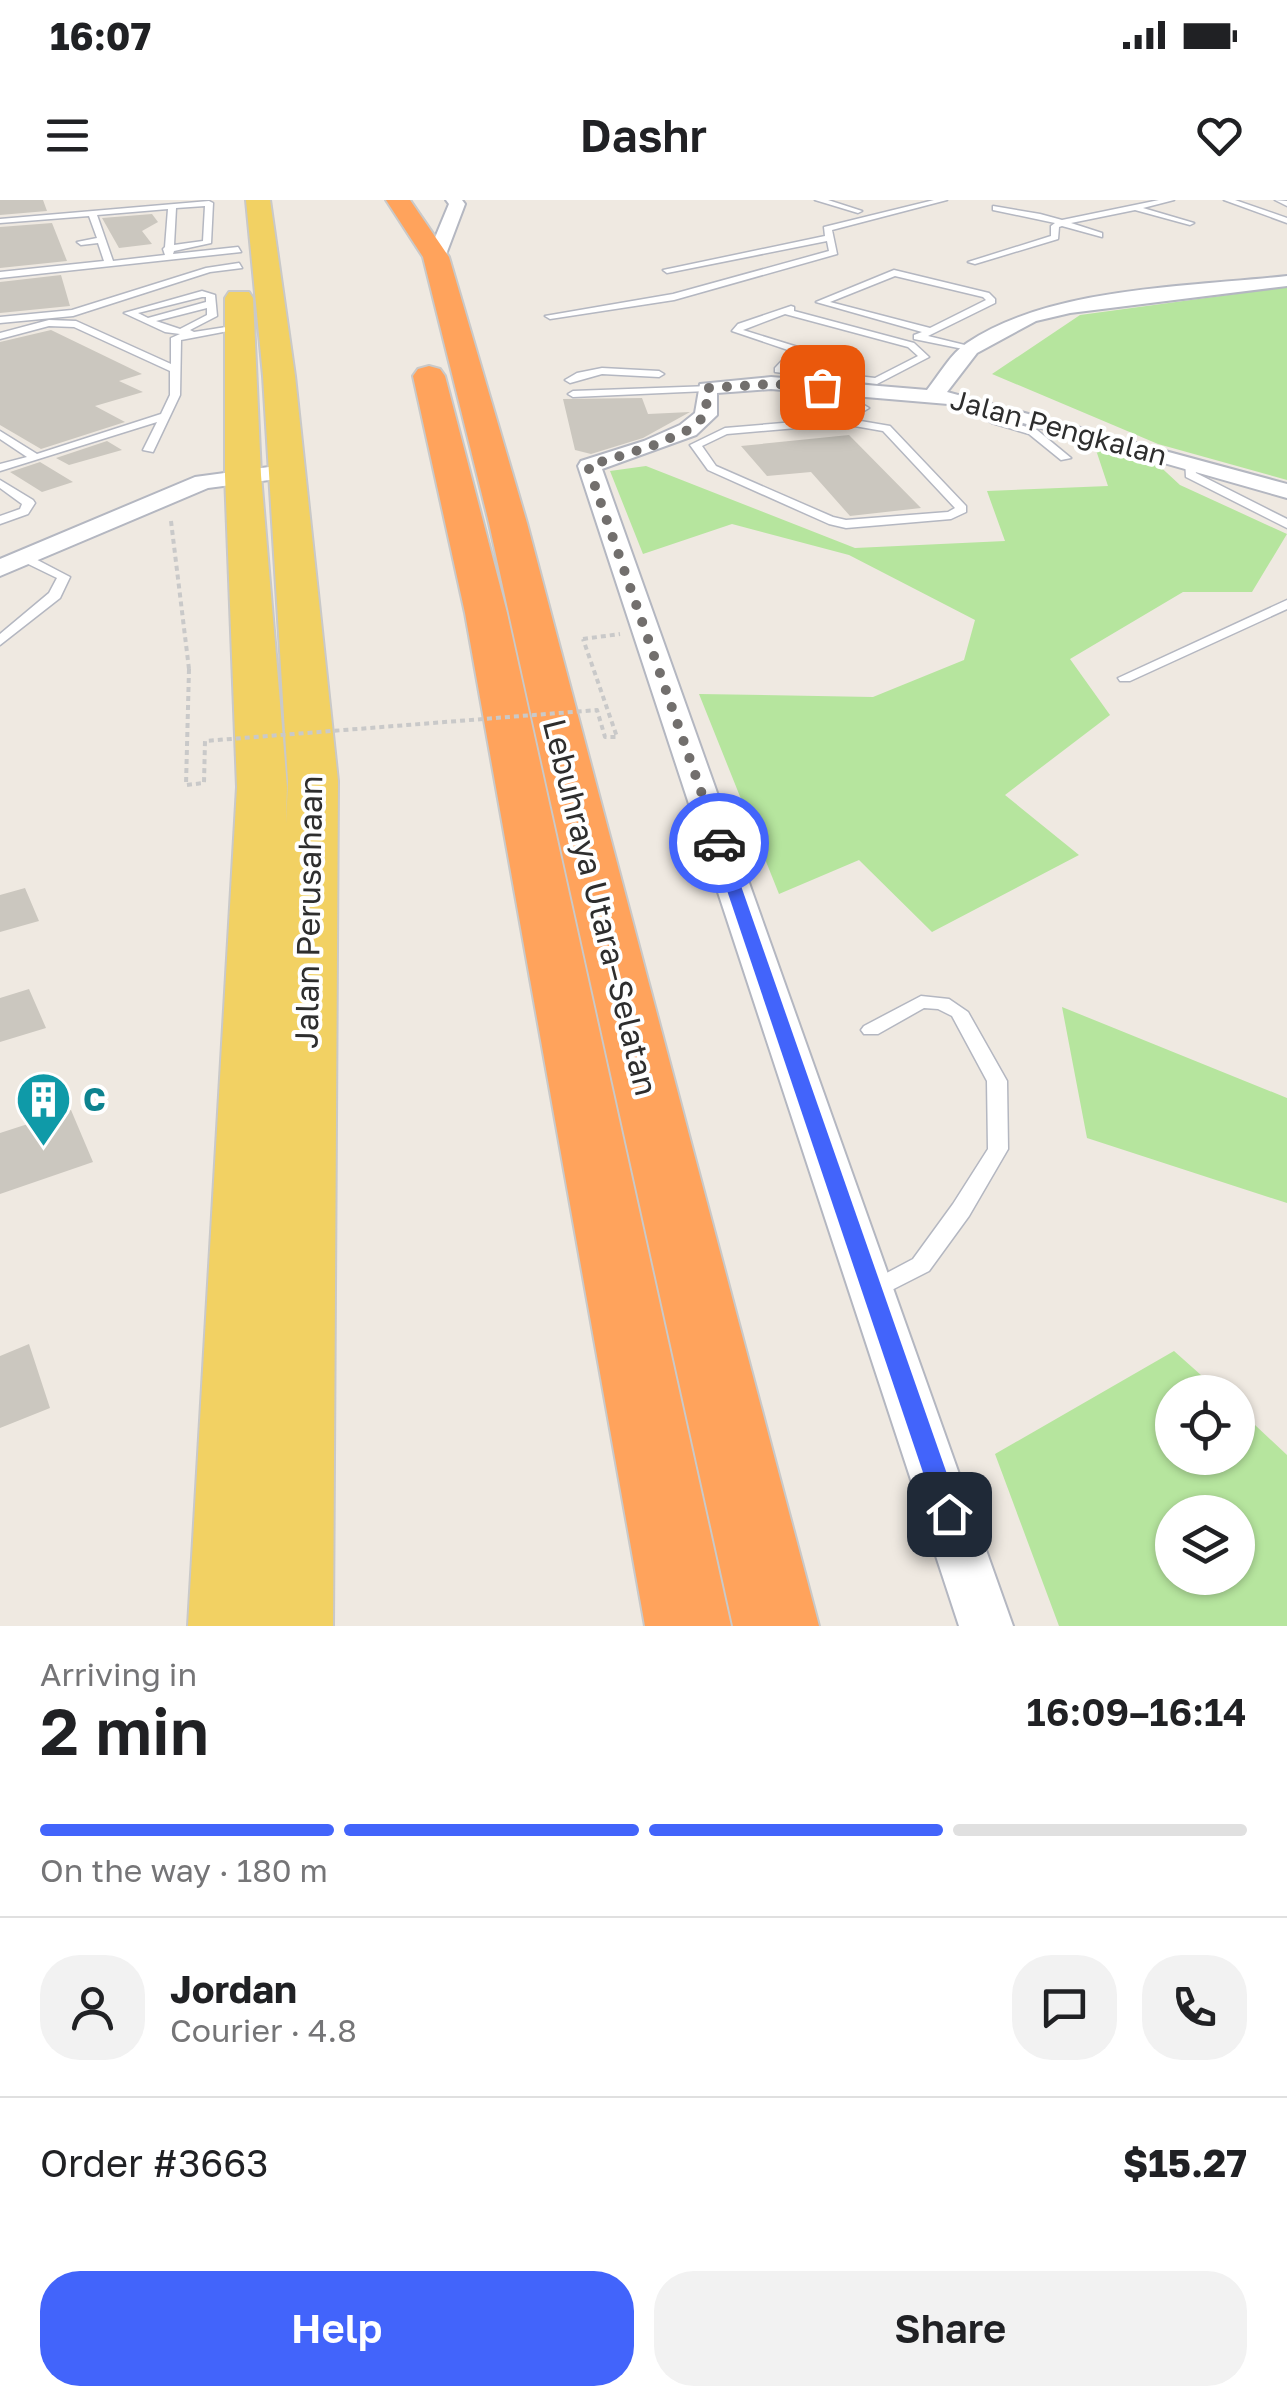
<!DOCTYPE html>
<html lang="en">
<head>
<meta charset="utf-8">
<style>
	:root { --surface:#fff; --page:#f2f2f2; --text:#202124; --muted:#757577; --line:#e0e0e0; --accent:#4264fb }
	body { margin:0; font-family:"Golos Text",sans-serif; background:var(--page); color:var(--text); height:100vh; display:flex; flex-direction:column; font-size:38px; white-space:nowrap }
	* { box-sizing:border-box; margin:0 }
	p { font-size:32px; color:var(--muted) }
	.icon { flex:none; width:55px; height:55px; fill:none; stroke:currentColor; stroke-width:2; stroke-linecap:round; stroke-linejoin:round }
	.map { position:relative; height:1426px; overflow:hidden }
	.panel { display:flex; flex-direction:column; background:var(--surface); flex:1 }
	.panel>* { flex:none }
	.buttons { position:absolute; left:1155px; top:1175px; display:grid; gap:20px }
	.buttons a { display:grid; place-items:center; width:100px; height:100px; border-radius:50%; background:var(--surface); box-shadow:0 2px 8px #0004; font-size:50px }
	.pin { position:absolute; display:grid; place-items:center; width:85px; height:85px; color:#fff; margin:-42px; border-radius:20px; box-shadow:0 5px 15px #0006 }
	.courier { position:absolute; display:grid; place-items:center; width:100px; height:100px; margin:-50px; border:8px solid #4264fb; border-radius:50%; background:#fff; color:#222; box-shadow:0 2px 12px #0007 }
	.overview em { font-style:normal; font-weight:600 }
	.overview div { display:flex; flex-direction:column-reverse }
	.overview { display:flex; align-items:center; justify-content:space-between; height:170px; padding:0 40px }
	h1 { font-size:65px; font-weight:600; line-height:75px }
	.bar { display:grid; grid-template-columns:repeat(4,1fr); gap:15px 10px; align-content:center; height:120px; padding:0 40px }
	.bar i { height:12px; border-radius:8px; background:var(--line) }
	.bar .on { background:var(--accent) }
	.bar p { grid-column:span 4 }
	.line { display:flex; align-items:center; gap:25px; padding:0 40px; border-top:2px solid var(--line) }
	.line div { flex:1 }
	.round { display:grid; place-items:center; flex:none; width:105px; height:105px; border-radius:40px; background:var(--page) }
	.action { display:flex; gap:20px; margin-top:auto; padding:20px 40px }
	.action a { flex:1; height:115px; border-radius:40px; background:var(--accent); color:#fff; font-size:40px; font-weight:600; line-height:115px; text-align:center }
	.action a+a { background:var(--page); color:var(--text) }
	.status { display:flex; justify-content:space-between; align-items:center; height:70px; padding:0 50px; background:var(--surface); direction:ltr }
	.status svg { height:28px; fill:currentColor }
	header { display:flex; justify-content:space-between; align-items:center; height:130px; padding:0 40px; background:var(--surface); font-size:45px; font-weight:600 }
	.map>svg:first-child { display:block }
</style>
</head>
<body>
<div class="status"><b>16:07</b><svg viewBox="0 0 49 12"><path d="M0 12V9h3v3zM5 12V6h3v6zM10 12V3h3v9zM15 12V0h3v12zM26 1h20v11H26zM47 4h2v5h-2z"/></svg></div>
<header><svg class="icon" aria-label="menu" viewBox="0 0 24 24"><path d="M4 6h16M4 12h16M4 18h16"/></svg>Dashr<svg class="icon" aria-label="heart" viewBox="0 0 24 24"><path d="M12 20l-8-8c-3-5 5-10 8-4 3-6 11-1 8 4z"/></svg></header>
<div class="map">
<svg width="1287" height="1426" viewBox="0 0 1287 1426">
	<rect width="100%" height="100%" fill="#efe9e1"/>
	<!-- green -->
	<path fill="#b6e59e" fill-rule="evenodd" d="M1287 87V280L1158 244 992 174 1080 115Z
		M1095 247 1153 260 1180 285 1287 334 1252 392H1183L1070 459 1110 515 1005 595 1079 655 932 732 859 660 779 694 699 494 873 497 964 460 975 420 849 355 732 324 643 354 610 271 646 266 855 348 1005 341 987 291 1108 286Z
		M1062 807 1287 898V1003L1087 938Z
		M1174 1151 1220 1192H1172V1258H1238V1209L1287 1255V1426H1059L995 1254ZM1172 1312H1238V1378H1172Z"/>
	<!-- building -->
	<path fill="#cbc7bf" d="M0 0H43L47 11 0 15Z
		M152 14 158 22 142 31 152 44 119 48 102 18Z
		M52 23 67 61 0 68V27Z
		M61 75 70 106 0 113V82Z
		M51 130 142 174 119 181 143 192 95 206 125 222 41 249 0 225V142Z
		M642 198 648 214 690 212 643 238 591 254 575 250 563 199Z
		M849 235 921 308 850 316 811 272 767 276 741 246Z
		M107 241 122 250 69 265 56 258Z
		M40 262 73 282 42 292 10 272Z
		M25 688 39 721 0 732V695Z
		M29 789 46 828 0 842V798Z
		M71 910 93 962 0 994V933Z
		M29 1144 50 1208 0 1228V1156Z"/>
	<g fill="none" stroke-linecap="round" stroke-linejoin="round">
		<defs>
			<path id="lane" d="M815 0H828L862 11 858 13Z
				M934 0H947L832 30 837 54 674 100 550 119 545 116 673 94 829 51 827 41 667 73 663 70 825 36 824 27Z
				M1159 0H1174L1143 8 1194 23 1190 25 1135 10 1071 23 1102 33V37L1062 26 1059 27 1058 39 975 64 968 62 1051 36V26L1055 23 993 10V6L1040 14 1062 20Z
				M1224 0H1235L1287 18V23Z
				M1275 0 1287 1V6Z
				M209 1 213 3 211 43 174 51 173 54 238 47 241 52 0 78V72L104 61 98 43 81 45 77 42 97 38 89 16 0 23V19ZM205 6 203 41 174 45 176 8ZM168 9 165 47 163 49 165 55 113 61 97 15Z
				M239 63 242 68 210 72 73 116 0 123V117L72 110 206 68Z
				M894 70 989 93 995 99V103L928 136 973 147V151L914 139V135L922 132 816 102ZM895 76 983 97 986 100 930 128 830 102Z
				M202 91 215 95 217 116 190 130 194 132 239 125 244 128 181 140 180 195 153 252 143 250 157 222 0 271V264L27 257 0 239V231L37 254 161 214 170 195V171L74 127 49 126 0 139V133L49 120 76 121 171 164V138L180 134 165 132 124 113ZM202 97H206V102L148 118 138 113ZM207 108V115L180 129 156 121Z
				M791 106 794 107V111L914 143 929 157 877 184 775 172V168L791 151 732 131 738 124ZM785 114 908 147 918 156 875 178 787 168 801 152V148L743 130Z
				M602 168 659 171 664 174 659 177 602 174 570 183 565 180 577 173Z
				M711 186 712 188 707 191 573 197 568 194 573 191Z
				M962 196 1000 219 1037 230 1071 258 1061 260 1029 234 992 223 958 201 957 199Z
				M787 199 864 205 869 208 864 211 783 204 782 202Z
				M843 218 890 226 966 306V312L951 319 846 328 829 324 708 270 690 245 725 228ZM843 224 883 231 955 308 948 312 846 320 833 317 716 266 702 246 727 234Z
				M1185 259H1193L1196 273 1287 319V328L1186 277Z
				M0 280 33 300 35 303 28 314 0 324V316L20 309 22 304 0 288Z
				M24 353 70 377 60 398 0 445V434L49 393 57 378 20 360V354Z
				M1287 400V409L1130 481H1120L1118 478Z
				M921 796 949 799 968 812 1007 881 1008 949 969 1016 929 1071 874 1099 866 1096 863 1090 866 1084 913 1059 953 1004 988 949 987 881 952 816 938 809 924 808 878 834H864L861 830 864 826Z"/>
			<path id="street" d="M446 0H462L465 4 445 57 436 62 427 57 449 4Z
				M1287 76V86L1070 113 1036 121 977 153 947 192 1287 284V298L960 205 771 189 717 193V215L696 235 602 269 1013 1426H959L578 266 581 261 644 241 680 225 695 213 700 184 771 177 927 190C939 175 951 153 967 143 1050 87 1188 87 1287 76Z
				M284 265 292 267 295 272 292 277 208 288 0 376V359L195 277Z"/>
			<path id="primary" d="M246 0H270L295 176 338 581 333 1426H188L237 587 225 275V98L229 92H249L253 98 261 275 287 587 286 624 288 581 263 176Z"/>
			<path id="highway" d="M386 0H410L449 57 527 323 819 1426H733L489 323 423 57Z
				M429 166 440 169 445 176 507 413 731 1426H645L465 413 413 176 418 169Z"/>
		</defs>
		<!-- lane casing -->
		<use href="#lane" stroke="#b4b7c1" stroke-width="3"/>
		<!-- street casing -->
		<use href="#street" stroke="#b4b7c1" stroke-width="4"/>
		<!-- primary casing -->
		<use href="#primary" stroke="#c9c9c9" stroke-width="4"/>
		<!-- highway casing -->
		<use href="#highway" stroke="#c9c9c9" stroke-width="4"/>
		<!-- path -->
		<path stroke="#c9c9c9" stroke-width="4" stroke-dasharray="5 4" stroke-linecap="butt" d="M171 321 189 469
			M583 439 620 434"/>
		<!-- lane -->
		<use href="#lane" fill="#fff" fill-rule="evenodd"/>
		<!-- street -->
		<use href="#street" fill="#fff" fill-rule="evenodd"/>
		<!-- primary -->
		<use href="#primary" fill="#f2d163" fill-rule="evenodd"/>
		<!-- highway -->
		<use href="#highway" fill="#ffa35c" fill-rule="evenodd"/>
		<!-- path-bridge -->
		<path stroke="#c9c9c9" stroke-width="4" stroke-dasharray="5 4" stroke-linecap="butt" d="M189 469 186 585 204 583 205 541 597 510 605 537H617L583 439"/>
	</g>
	<!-- route -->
	<path fill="#4264fb" d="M719 639 726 643 961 1314 957 1321 949 1325 940 1321 937 1314 711 643Z"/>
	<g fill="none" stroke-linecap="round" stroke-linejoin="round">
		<!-- done -->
		<path stroke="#726f6d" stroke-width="10" stroke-dasharray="0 18" d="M719 643 588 266 652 246 688 230 706 215 707 188 772 184 822 187"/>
	</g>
	<!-- icons -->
	<defs>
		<symbol id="building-pin" viewBox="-11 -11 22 30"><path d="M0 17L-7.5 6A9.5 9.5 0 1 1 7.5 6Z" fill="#0f9aa8" stroke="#fff"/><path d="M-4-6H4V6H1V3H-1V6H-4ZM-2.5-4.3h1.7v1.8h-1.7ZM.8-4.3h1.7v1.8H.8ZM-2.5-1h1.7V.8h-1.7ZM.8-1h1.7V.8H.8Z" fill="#fff"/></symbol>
	</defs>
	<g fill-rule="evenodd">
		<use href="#building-pin" x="12" y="868" width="63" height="86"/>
	</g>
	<g text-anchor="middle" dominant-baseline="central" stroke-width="8" stroke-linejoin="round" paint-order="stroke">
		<!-- far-street labels -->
		<g font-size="28" fill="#2e2e2e" stroke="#fff">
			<text transform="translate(1059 227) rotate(15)">Jalan Pengkalan</text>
		</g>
		<!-- street labels -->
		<g font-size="32" fill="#2e2e2e" stroke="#fff">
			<text transform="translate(601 707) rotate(76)">Lebuhraya Utara–Selatan</text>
			<text transform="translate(308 712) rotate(-89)">Jalan Perusahaan</text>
		</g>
		<!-- culture labels -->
		<g font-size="32" font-weight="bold" fill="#0d838f" stroke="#fff" text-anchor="start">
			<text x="83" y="899">C</text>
		</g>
	</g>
</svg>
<div class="buttons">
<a><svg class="icon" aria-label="locate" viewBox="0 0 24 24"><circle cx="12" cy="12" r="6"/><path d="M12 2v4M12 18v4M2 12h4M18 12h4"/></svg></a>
<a><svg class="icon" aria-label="layers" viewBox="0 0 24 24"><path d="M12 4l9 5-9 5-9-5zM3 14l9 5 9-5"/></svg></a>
</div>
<div class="pin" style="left:822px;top:187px;background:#ea580c"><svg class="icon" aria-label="bag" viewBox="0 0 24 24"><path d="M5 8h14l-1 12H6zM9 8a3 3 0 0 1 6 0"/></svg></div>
<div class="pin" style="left:949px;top:1314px;background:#1f2937"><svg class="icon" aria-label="home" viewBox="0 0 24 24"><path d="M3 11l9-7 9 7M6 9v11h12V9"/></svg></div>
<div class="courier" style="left:719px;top:643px"><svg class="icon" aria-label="car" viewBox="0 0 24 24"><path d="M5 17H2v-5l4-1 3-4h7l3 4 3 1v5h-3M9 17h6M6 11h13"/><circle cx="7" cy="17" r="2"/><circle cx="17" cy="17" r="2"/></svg></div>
</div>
<section class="panel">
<div class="overview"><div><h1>2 min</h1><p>Arriving in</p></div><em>16:09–16:14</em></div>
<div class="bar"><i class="on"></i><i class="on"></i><i class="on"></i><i></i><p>On the way · 180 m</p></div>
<div class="line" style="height:180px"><a class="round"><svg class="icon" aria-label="person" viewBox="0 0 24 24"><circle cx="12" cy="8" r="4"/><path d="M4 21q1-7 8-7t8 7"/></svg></a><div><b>Jordan</b><p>Courier · 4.8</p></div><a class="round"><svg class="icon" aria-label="chat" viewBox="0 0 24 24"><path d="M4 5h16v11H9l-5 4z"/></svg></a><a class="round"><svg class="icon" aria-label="phone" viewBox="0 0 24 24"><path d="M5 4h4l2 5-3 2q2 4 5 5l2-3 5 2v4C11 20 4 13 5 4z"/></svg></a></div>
<div class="line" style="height:130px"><div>Order #3663</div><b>$15.27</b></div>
<div class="action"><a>Help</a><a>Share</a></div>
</section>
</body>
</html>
